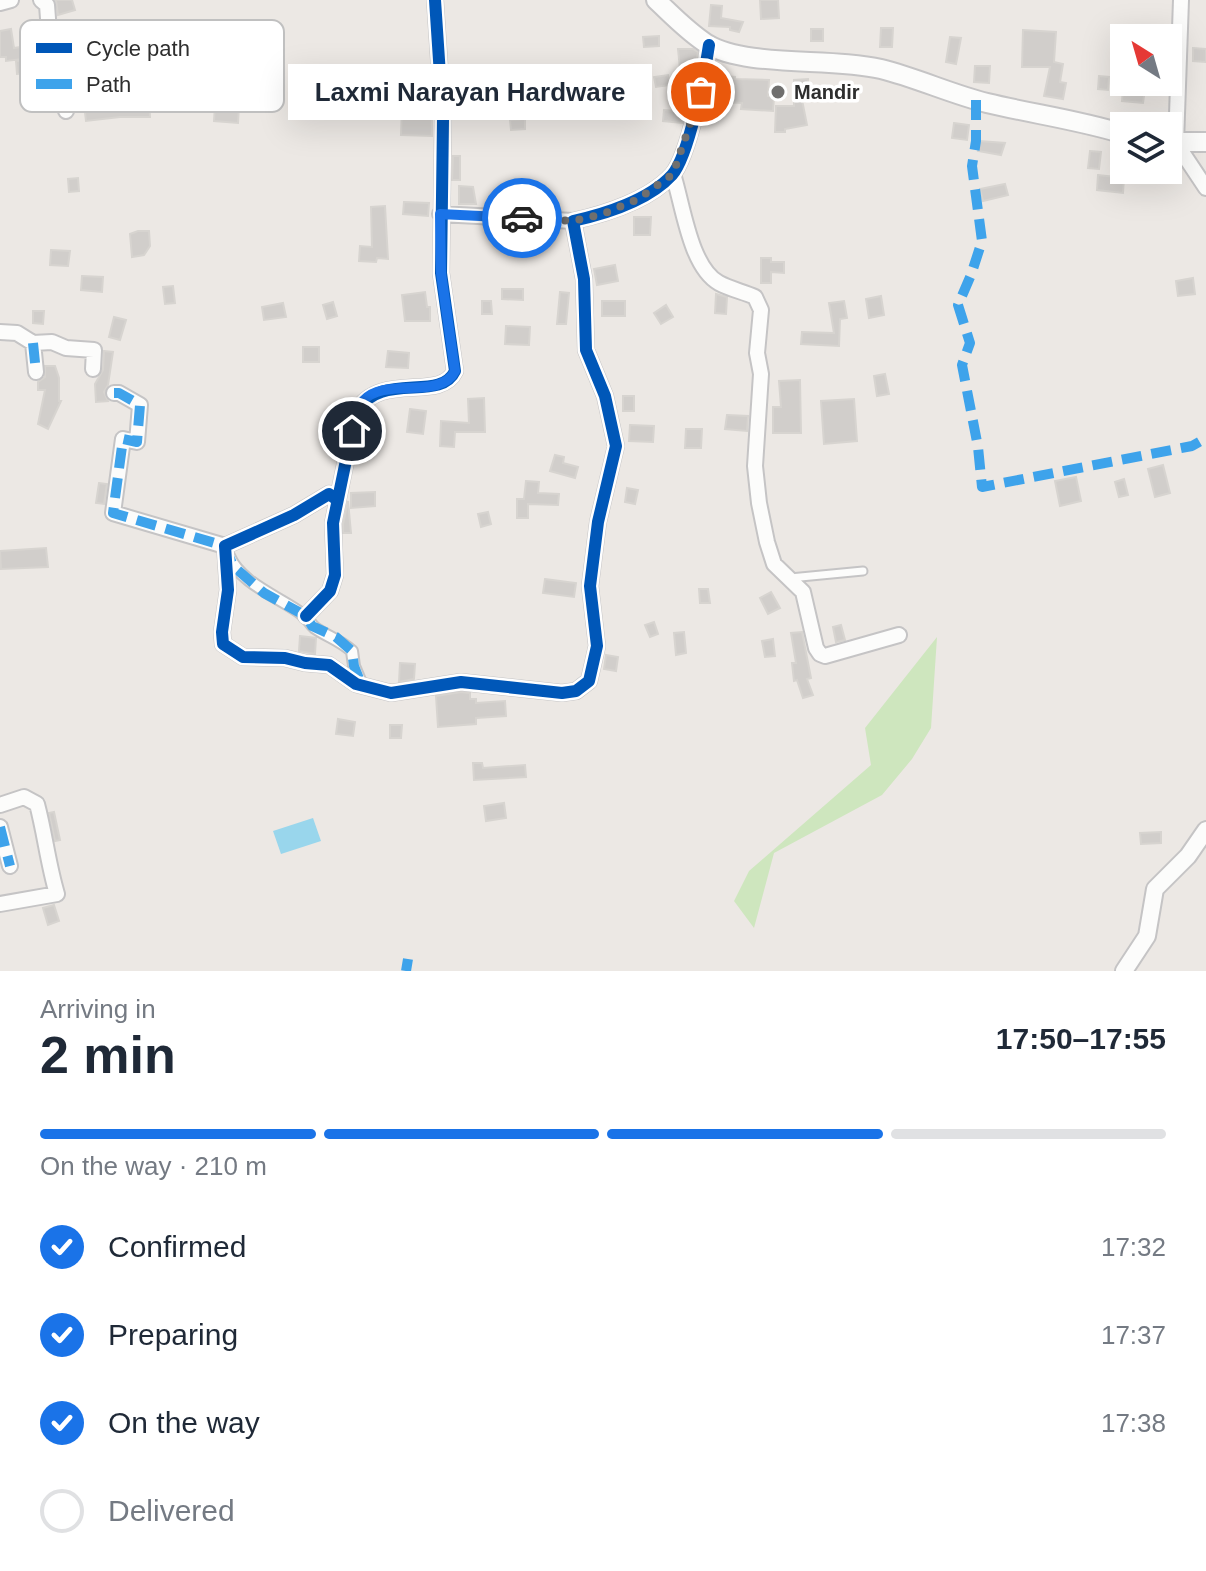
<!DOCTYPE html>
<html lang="en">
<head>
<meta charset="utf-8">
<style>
	:root { --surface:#fff; --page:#f6f6f7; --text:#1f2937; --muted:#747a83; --line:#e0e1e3; --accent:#1a73e8 }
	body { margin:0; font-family:Arial,sans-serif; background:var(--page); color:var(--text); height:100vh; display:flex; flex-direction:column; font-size:30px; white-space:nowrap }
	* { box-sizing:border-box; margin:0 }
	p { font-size:26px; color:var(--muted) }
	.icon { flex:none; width:44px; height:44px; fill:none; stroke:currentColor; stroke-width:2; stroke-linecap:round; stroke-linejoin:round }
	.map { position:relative; height:971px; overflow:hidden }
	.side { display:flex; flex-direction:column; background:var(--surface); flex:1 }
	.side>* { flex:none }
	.needle { width:52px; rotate:323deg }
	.tools { position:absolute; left:1110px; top:24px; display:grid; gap:16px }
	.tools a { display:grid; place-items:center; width:72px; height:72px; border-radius:0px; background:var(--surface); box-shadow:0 8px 32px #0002; font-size:40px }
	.pin { position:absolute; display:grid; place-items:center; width:68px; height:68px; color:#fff; margin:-34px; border:4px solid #fff; border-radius:50%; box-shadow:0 2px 8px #0007 }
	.courier { position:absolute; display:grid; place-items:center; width:80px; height:80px; margin:-40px; border:6px solid #1a73e8; border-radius:50%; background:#fff; color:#222; box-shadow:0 2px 10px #0007 }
	.bubble { position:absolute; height:56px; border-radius:0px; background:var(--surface); box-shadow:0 8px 32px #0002; font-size:26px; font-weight:700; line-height:56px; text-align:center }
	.head em { font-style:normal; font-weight:700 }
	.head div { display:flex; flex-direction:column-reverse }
	.head { display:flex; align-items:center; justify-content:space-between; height:136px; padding:0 40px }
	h1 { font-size:52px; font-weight:700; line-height:60px }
	.bar { display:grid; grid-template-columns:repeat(4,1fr); gap:12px 8px; align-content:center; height:96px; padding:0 40px }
	.bar i { height:10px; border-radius:6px; background:var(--line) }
	.bar .current { background:var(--accent) }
	.bar p { grid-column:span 4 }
	ol { padding:0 40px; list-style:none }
	li { display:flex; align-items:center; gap:24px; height:88px }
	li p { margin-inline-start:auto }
	li .icon { padding:8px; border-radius:50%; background:var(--accent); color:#fff; stroke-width:4 }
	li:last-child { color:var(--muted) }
	li i { width:44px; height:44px; border:4px solid var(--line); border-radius:50% }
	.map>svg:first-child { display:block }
</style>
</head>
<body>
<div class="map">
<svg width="1206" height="971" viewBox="0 0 1206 971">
	<rect width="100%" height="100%" fill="#ece8e4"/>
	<!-- green -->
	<path fill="#cee6be" d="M937 637 931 728 912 759 882 795 774 853 754 928 734 901 749 871 871 765 865 728Z"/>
	<!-- water -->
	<path fill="#99d6ec" d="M313 818 321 841 281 854 273 831Z"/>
	<!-- building -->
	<path fill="#d1cecb" stroke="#d7d4d0" stroke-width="2" d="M56 0H72L75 10 58 15Z
		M760 0H778L779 18 761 19Z
		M711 5 722 6 721 18 743 22 739 32 730 30V27L709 26Z
		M881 28H893L892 47H880Z
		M11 29 14 48 21 47 23 59 6 61V57H0V31Z
		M811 29H823V41H811Z
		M1023 30 1056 32 1054 62 1063 64 1060 82 1066 83 1063 99 1044 96 1050 67H1022Z
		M659 36V46L644 47 643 37Z
		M950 37 961 38 956 64 946 62Z
		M1193 48 1206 49V62L1193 61Z
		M678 49H693L698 52 695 70 680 69Z
		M25 60 27 73 17 74 16 61Z
		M975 66H990L989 83 974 82Z
		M528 73 529 82 513 84 512 75Z
		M668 75 670 85 656 87 654 77Z
		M726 76 735 77V79L769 80 768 96 774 97 773 111 741 109 742 103 725 102Z
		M1099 76 1109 77 1108 90 1098 89Z
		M808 79 809 100H802L807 125 785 129V132H775L776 106H794V80Z
		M1123 87 1145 89 1143 103 1122 101Z
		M149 96 150 117H120L86 121 84 104Z
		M215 105 239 106 238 123 214 121Z
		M402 106H432V136L401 135Z
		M664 110 685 112 682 123 663 121Z
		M525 119V129L511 130 510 120Z
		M954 123 969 125 967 140 952 138Z
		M979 141 1005 143 1001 155 978 151Z
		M1090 151 1101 152 1099 169 1088 168Z
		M453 156H460V180H452Z
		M1098 175 1124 178 1123 193 1097 190Z
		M78 178 79 191 69 192 68 179Z
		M1005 184 1008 195 983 201 980 189Z
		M459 186 473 187 476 204H459Z
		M404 202 429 203 428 216 403 214Z
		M385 206 388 259 377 258 376 262 359 261 360 246 372 247 371 207Z
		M634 217H651L650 235H634Z
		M138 231H149L150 246 144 255 132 257 130 234Z
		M51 250 70 251 68 266 50 265Z
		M761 258H771V262H784V273L771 272V283H761Z
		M615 265 618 281 597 285 594 269Z
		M82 276 103 277 102 292 81 290Z
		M1193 278 1195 294 1178 296 1176 281Z
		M173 286 175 303 165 304 163 287Z
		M502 289H523V300L502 299Z
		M425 292 427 307H430V321H405L402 295Z
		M560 292 569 293 566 324H557Z
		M716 294 727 297 726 314 715 313Z
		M881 296 884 315 869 318 866 299Z
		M482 301H491L492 314H482Z
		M602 301H625V316H602Z
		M844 301 847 318 840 319 839 346 801 344 802 332 834 333 829 303Z
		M333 302 337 316 327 319 323 305Z
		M283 303 286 317 264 320 262 307Z
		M666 305 673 317 661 324 654 313Z
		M33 311H44L43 324 33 323Z
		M114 317 126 320 120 340 109 337Z
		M506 326 530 327 529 345 505 344Z
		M303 347H319V362H303Z
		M104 351 113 352 108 385 104 392 108 401 96 402 95 384 103 370Z
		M388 351 409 353 408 368 386 367Z
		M45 366H55L59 378V401H61L48 429 38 424 45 390H38V382L45 377Z
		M885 374 889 394 877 396 874 376Z
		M800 380 801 433H773V407H781L779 381Z
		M623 396H634V411H623Z
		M484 398 485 432H455L454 447 440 446 441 421 469 423 468 399Z
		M854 399 857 441 824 444 821 401Z
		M410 409 426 411 423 434 407 432Z
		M727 415 748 416 747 431 725 429Z
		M630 425 654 426 653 442 629 441Z
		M686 429H702L701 448H685Z
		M555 455 564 457 563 463 578 467 575 478 550 471Z
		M1163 465 1170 493 1155 497 1148 469Z
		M1076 477 1081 501 1060 506 1055 481Z
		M1124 479 1128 495 1119 497 1115 482Z
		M526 481 539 482 538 493 559 494 558 505 528 504V518H517V499H524Z
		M99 483 107 484 104 504 96 503Z
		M627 488 638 490 635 504 625 502Z
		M375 492V506L351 508V493Z
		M348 501 351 533H343V524Z
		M488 512 491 524 481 527 478 514Z
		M46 548 48 567 1 569 0 551Z
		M545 579 576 583 574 597 543 593Z
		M699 589H708L710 603H700Z
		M771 592 780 608 768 614 760 598Z
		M654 622 658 634 650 637 645 625Z
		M841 625 845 640 836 642 833 627Z
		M684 632 686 653 676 655 674 633Z
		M802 632 811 678 807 679 813 695 803 698 797 680 794 681 792 663H796L791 633Z
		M300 636 316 638 315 654 299 651Z
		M773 639 775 656 765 657 762 641Z
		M606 655 618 657 616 671 604 669Z
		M400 663 415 664 414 679 399 682Z
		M461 692 470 693V699H476V703L505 701 506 716 476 718V724L438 727 436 696Z
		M338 719 355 722 353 736 336 734Z
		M390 725H402L401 738H390Z
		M473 763H482L483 768 525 765 526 777 474 780Z
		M504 803 506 818 486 821 484 806Z
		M54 812 60 840 55 841 49 813Z
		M1161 832V843L1141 844 1140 833Z
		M54 905 59 921 48 925 43 908Z"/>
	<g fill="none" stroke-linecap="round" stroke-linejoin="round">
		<defs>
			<path id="service" d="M790 578 863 571"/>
			<path id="pedestrian" d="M229 556C240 583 279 597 302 614 308 618 310 624 315 628 328 637 338 639 352 651L354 666 362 685"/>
			<path id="minor" d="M41 0 47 5 52 72 66 111
				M1181 0 1176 143 1206 188
				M0 3 11 0
				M673 174C683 205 690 267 719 283 730 289 744 292 755 297L761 310 757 353 761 374 755 466 759 503 767 542 774 564 803 592 816 648 820 654 825 656 899 635
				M440 214 573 221
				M0 332 17 333 33 343 52 342 66 348 94 350 93 369
				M33 343 36 372
				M114 393H119L140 405 137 442 123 439 113 513 225 546
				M337 500 329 494 294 515 225 546 228 590 222 632 223 644 243 657 285 658 305 663 329 665 356 684 391 693 461 682 562 693 576 691 589 681 597 646 590 586 598 522 616 446 605 396 586 350 584 279 573 221C605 214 649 200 672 175 689 156 705 72 709 45
				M306 616 330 591 335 575 333 523 356 412C381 370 440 403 455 371L441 273 443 120 435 0
				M0 805 24 797 37 804C45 834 48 864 57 894L0 904
				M0 827 10 866"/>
			<path id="tertiary" d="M1124 971 1147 936 1155 889 1188 856 1206 830"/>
			<path id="secondary" d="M656 0C672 15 688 32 707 44 747 68 831 57 881 69 917 78 951 94 987 103 1033 114 1079 120 1124 134
				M1168 142H1206"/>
		</defs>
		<!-- service casing -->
		<use href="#service" stroke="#c5c4c5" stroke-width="11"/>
		<!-- pedestrian casing -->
		<use href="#pedestrian" stroke="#c5c4c5" stroke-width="14"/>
		<!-- minor casing -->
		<use href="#minor" stroke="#c5c4c5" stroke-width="18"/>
		<!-- tertiary casing -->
		<use href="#tertiary" stroke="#c5c4c5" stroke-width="20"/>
		<!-- secondary casing -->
		<use href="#secondary" stroke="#c5c4c5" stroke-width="22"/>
		<!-- service -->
		<use href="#service" stroke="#fcfcfb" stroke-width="7"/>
		<!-- pedestrian -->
		<use href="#pedestrian" stroke="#fcfcfb" stroke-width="10"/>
		<!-- minor -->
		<use href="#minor" stroke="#fcfcfb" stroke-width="14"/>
		<!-- tertiary -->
		<use href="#tertiary" stroke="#fcfcfb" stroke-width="16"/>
		<!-- secondary -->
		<use href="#secondary" stroke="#fcfcfb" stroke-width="18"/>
		<!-- quiet -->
		<path stroke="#3ea3eb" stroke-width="10" stroke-dasharray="20 10" stroke-linecap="butt" d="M976 100V141L972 166 982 241 971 275 958 305 970 343 962 365 978 447 982 487 1192 446 1206 438
			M33 343 36 372
			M114 393H119L140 405 137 442 123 439 113 513 225 546 233 566 264 593 306 616 312 626 336 637 352 651 354 666 362 686
			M0 827 10 866
			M406 971 408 959"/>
		<defs>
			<path id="cycleway" d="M337 500 329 494 294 515 225 546 228 590 222 632 223 644 243 657 285 658 305 663 329 665 356 684 391 693 461 682 562 693 576 691 589 681 597 646 590 586 598 522 616 446 605 396 586 350 584 279 573 221C605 214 649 200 672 175 689 156 705 72 709 45
				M306 616 330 591 335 575 333 523 356 412C381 370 440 403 455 371L441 273 443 120 435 0"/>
		</defs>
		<!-- cycleway casing -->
		<use href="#cycleway" stroke="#fff" stroke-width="17"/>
		<!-- cycleway -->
		<use href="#cycleway" stroke="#0057b8" stroke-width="12"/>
	</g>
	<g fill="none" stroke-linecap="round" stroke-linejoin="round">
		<!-- done -->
		<path stroke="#706f6e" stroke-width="8" stroke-dasharray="0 14.4" d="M522 218 573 221 603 214 638 199 673 174 701 92"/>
		<!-- route -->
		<path stroke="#1a73e8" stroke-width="10" d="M352 431C355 421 356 409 363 401 385 376 440 401 455 371L441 273 440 214 522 218"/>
	</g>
	<!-- markers -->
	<circle fill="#706f6e" stroke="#fff" stroke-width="3" cx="778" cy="92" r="8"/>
	<g text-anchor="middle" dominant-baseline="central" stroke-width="7" stroke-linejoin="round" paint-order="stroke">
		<!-- poi labels -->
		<g font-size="20" font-weight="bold" fill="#2e2e2e" stroke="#fff" text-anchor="start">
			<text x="794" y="92">Mandir</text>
		</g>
	</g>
	<!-- legend -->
	<rect x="20" y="20" width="264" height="92" rx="12" fill="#fff" stroke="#c0c0c0" stroke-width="2"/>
	<rect x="36" y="43" width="36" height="10" fill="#0057b8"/>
	<rect x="36" y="79" width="36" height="10" fill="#3ea3eb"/>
	<g font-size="22" fill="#2e2e2e">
		<text x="86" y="56">Cycle path</text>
		<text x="86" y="92">Path</text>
	</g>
</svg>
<div class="tools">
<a><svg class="needle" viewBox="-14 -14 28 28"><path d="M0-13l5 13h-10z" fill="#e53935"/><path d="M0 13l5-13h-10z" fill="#747a83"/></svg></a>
<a><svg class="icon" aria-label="layers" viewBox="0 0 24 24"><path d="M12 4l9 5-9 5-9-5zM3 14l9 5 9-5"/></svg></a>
</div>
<div class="pin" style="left:701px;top:92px;background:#ea580c"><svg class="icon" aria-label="bag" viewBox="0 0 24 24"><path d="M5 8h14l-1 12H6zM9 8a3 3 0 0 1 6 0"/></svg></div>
<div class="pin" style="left:352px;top:431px;background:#1f2937"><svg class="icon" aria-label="home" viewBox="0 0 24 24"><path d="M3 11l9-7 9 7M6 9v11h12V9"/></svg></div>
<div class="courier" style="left:522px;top:218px"><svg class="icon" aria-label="car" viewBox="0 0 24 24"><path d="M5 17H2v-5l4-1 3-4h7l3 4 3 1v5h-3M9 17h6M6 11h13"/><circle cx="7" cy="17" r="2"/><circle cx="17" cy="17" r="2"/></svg></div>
<div class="bubble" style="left:288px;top:64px;width:364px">Laxmi Narayan Hardware</div>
</div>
<section class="side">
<div class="head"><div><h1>2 min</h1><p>Arriving in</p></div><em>17:50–17:55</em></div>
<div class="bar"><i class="current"></i><i class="current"></i><i class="current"></i><i></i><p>On the way · 210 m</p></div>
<ol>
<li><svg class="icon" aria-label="check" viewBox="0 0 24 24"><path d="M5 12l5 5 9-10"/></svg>Confirmed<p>17:32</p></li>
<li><svg class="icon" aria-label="check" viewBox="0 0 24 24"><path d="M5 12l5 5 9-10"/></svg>Preparing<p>17:37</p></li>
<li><svg class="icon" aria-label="check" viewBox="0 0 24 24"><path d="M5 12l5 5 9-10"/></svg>On the way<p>17:38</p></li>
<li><i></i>Delivered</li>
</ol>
</section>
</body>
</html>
